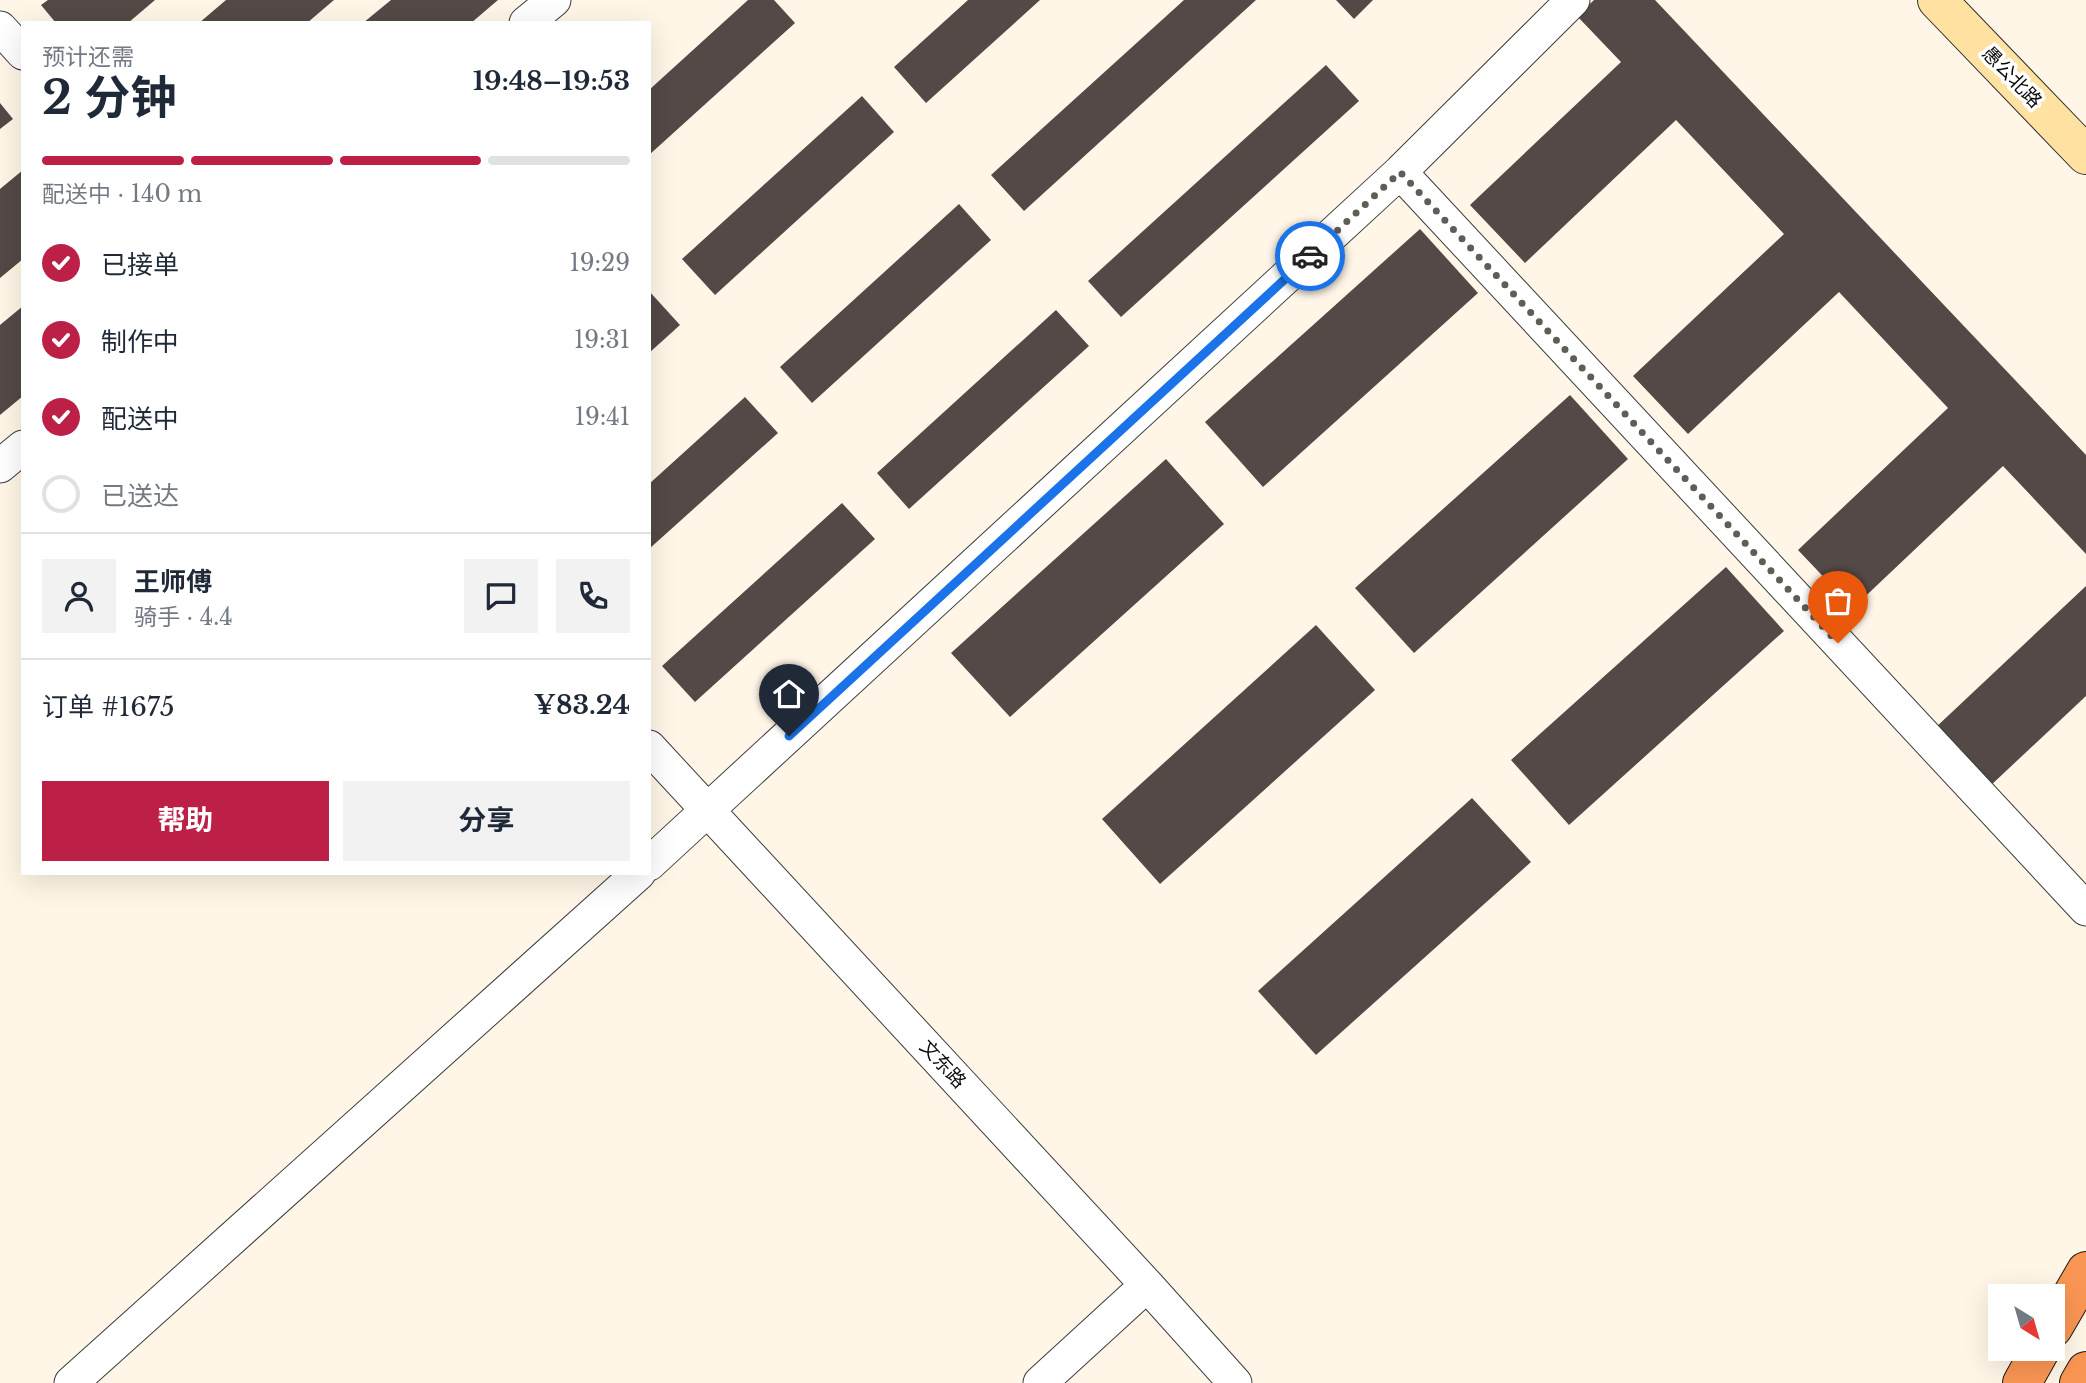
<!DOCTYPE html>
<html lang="zh">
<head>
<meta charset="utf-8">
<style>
	:root { --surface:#fff; --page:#f2f2f3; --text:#1f2937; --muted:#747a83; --line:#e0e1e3; --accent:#bc2047 }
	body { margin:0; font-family:"Libre Baskerville","Noto Sans SC",serif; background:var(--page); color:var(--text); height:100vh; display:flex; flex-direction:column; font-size:26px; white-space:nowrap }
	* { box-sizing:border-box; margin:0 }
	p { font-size:23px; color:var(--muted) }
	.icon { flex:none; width:38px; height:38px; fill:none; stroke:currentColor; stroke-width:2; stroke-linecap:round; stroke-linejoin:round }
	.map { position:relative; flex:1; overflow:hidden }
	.panel { position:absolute; left:21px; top:21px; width:630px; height:854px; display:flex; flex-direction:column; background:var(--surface); border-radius:0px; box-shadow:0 7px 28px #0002 }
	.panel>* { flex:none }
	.needle { width:46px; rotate:143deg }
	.controls { position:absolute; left:1988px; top:1284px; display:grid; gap:14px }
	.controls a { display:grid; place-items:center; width:77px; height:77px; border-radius:0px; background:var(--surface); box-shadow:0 7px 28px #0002; font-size:35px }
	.pin { position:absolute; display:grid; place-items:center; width:60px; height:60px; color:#fff; margin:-72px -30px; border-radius:50% 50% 50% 0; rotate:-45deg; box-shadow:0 0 7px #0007 }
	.pin .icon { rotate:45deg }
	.courier { position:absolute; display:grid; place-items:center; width:70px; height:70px; margin:-35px; border:5px solid #1a73e8; border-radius:50%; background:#fff; color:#222; box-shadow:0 2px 9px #0007 }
	.head em { font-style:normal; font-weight:700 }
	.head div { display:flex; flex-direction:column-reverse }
	.head { display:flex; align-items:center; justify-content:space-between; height:119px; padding:0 21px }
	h1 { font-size:46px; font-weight:700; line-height:52px }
	.bar { display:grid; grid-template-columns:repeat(4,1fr); gap:10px 7px; align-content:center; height:84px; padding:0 21px }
	.bar i { height:9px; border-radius:5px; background:var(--line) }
	.bar .selected { background:var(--accent) }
	.bar p { grid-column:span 4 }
	.line { display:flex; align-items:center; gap:18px; padding:0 21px; border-top:2px solid var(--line) }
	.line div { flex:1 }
	.round { display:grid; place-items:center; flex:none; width:74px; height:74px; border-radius:0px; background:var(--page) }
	ol { padding:0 21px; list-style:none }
	li { display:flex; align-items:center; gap:21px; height:77px }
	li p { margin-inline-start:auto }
	li .icon { padding:7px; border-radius:50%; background:var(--accent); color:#fff; stroke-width:4 }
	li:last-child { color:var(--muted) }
	li i { width:38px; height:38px; border:4px solid var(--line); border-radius:50% }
	.action { display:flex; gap:14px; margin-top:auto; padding:14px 21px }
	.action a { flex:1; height:80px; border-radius:0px; background:var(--accent); color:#fff; font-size:28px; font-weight:700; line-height:80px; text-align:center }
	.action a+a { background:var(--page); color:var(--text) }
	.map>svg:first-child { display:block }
</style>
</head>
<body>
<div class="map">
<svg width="2086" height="1383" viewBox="0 0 2086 1383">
	<rect width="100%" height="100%" fill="#fff6e7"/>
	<!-- building -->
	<path fill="#534946" d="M48 0H155L128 23H56L41 5Z
		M226 0H334L307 23H199Z
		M391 0H498L471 23H363Z
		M748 0H774L795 23 649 155V90Z
		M968 0H1040L926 103 894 67Z
		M1184 0H1256L1024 211 991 175Z
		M1336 0H1373L1354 19Z
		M1594 0H1655L2086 455V554L2003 466 1853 608 1798 550 1948 408 1839 292 1688 434 1633 376 1784 234 1676 120 1525 263 1470 205 1621 62 1577 16Z
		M1326 65 1359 101 1121 317 1088 281Z
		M862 96 894 132 715 295 682 259Z
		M0 103 13 119 0 129Z
		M23 170V259L0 278V189Z
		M959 204 991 240 812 403 780 367Z
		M1420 229 1478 293 1263 487 1205 422Z
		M649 291 680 325 649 353Z
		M23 306V396L0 415V325Z
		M1056 310 1089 346 909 509 877 473Z
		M1570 395 1628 459 1414 653 1355 588Z
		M745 397 778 433 649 549V484Z
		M1166 459 1224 524 1010 717 951 653Z
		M842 503 875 539 695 702 662 666Z
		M1726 567 1784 631 1569 825 1511 760Z
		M2086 586V696L1989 787 1934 729Z
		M1316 625 1375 690 1160 884 1102 819Z
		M1472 798 1531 862 1316 1055 1258 991Z"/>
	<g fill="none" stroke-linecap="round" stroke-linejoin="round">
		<defs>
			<path id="minor" d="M526 23 554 0
				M0 28 23 53
				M1400 172 2086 909
				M0 466 23 447
				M649 747 1147 1285 1235 1383
				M649 864 1400 172 1573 0
				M71 1383 639 873
				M1040 1383 1147 1285"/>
			<path id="secondary" d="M1937 0 2086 155"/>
			<path id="trunk" d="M2053 1328 2086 1271
				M2022 1383 2041 1349
				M2079 1383 2086 1371"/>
		</defs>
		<!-- minor casing -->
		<use href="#minor" stroke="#3d3d3d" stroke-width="35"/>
		<!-- secondary casing -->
		<use href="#secondary" stroke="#2c2c2c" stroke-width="40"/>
		<!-- trunk casing -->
		<use href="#trunk" stroke="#1b1b1b" stroke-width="40"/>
		<!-- minor -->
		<use href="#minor" stroke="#fff" stroke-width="33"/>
		<!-- secondary -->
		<use href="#secondary" stroke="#ffe2a2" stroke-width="38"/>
		<!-- trunk -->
		<use href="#trunk" stroke="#fa9653" stroke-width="38"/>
	</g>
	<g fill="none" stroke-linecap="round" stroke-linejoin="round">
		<!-- done -->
		<path stroke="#605d57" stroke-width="7" stroke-dasharray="0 12.6" d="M1310 256 1400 172 1838 643"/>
		<!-- route -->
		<path stroke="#1a73e8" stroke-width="9" d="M789 736 1310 256"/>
	</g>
	<g text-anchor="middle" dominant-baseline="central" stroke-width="7" stroke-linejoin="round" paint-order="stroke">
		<!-- street labels -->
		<g font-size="19" fill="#0a0a0a" stroke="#fff">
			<text transform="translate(2012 77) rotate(46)">愚公北路</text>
			<text transform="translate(943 1064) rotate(47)">文东路</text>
		</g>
	</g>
</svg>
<div class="controls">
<a><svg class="needle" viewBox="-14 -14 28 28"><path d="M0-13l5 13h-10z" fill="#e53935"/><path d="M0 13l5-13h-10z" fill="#747a83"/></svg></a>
</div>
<div class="pin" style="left:1838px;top:643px;background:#ea580c"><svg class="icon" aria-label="bag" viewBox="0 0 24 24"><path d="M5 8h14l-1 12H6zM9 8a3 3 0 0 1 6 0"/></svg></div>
<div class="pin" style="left:789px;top:736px;background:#1f2937"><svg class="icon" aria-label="home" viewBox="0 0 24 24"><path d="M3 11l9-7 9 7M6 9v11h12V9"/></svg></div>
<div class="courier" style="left:1310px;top:256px"><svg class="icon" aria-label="car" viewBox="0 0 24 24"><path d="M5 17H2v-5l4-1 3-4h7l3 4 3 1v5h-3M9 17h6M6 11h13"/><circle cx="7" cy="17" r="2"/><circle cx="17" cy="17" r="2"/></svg></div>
<section class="panel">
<div class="head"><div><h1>2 分钟</h1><p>预计还需</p></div><em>19:48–19:53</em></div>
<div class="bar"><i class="selected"></i><i class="selected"></i><i class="selected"></i><i></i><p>配送中 · 140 m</p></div>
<ol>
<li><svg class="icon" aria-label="check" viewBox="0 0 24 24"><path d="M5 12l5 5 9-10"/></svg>已接单<p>19:29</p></li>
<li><svg class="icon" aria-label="check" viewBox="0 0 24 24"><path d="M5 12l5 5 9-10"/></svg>制作中<p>19:31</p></li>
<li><svg class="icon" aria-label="check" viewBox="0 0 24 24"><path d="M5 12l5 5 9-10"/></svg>配送中<p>19:41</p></li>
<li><i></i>已送达</li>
</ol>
<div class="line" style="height:126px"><a class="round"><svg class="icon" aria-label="person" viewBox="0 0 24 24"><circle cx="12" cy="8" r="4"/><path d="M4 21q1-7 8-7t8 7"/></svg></a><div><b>王师傅</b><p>骑手 · 4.4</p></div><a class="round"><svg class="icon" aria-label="chat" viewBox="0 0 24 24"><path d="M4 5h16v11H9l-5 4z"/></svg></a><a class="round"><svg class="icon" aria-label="phone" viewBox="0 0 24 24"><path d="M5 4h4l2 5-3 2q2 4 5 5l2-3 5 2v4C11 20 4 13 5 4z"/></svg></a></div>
<div class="line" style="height:91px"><div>订单 #1675</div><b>¥83.24</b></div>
<div class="action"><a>帮助</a><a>分享</a></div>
</section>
</div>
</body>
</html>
